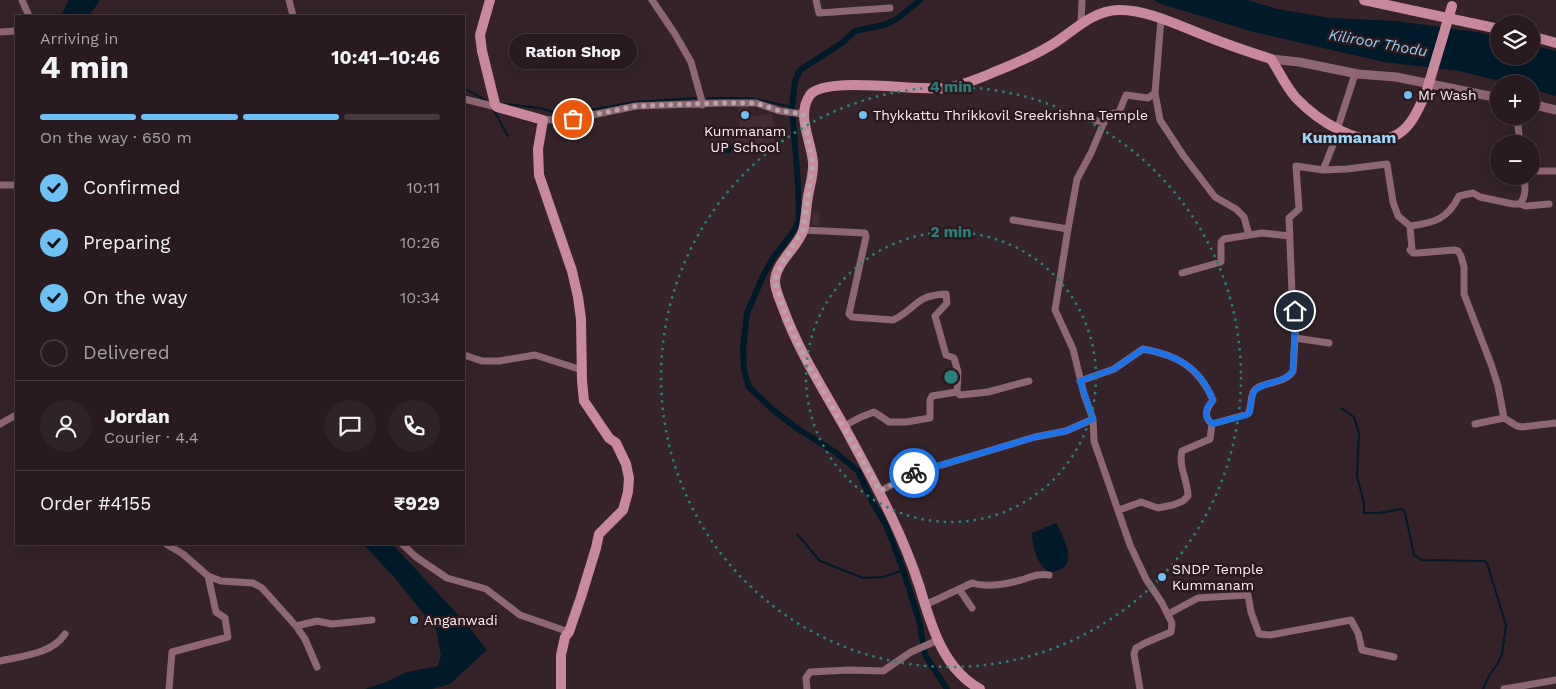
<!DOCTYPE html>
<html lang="en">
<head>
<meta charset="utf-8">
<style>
	:root { --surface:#281a1f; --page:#302328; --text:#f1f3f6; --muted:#a5a1a4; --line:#44383d; --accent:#6dc2f3 }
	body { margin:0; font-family:"Work Sans",sans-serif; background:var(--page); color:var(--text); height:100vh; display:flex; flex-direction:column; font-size:19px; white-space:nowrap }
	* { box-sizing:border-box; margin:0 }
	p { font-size:16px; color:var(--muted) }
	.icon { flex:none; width:28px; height:28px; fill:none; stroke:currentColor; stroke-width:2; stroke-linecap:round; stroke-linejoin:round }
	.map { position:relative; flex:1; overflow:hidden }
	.details { position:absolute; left:15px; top:15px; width:450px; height:530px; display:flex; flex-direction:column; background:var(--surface); border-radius:0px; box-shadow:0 5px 20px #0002,0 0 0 1px var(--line) }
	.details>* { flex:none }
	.tools { position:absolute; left:1490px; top:15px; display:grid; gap:10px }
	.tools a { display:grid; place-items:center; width:50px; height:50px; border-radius:50%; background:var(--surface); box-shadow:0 5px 20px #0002,0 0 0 1px var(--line); font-size:25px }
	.pin { position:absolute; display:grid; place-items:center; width:42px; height:42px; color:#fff; margin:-21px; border:2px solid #fff; border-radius:50%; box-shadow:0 1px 5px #0007 }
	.courier { position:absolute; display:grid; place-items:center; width:50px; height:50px; margin:-25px; border:4px solid #1a73e8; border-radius:50%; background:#fff; color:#222; box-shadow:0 1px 6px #0007 }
	.bubble { position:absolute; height:35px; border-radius:18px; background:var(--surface); box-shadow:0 5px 20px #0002,0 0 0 1px var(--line); font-size:16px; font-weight:700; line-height:35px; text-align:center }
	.overview em { font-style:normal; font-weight:700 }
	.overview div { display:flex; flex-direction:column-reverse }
	.overview { display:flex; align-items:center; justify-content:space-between; height:85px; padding:0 25px }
	h1 { font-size:32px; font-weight:700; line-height:38px }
	.bar { display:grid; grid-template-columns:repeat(4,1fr); gap:8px 5px; align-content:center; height:60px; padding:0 25px }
	.bar i { height:6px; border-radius:4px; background:var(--line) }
	.bar .current { background:var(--accent) }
	.bar p { grid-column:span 4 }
	.line { display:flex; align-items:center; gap:12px; padding:0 25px; border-top:1px solid var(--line) }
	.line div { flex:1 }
	.round { display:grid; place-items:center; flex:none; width:52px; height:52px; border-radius:26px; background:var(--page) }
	ol { padding:0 25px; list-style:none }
	li { display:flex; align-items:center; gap:15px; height:55px }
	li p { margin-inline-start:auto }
	li .icon { padding:5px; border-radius:50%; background:var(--accent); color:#111; stroke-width:4 }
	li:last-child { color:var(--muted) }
	li i { width:28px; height:28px; border:2px solid var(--line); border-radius:50% }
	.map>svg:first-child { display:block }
</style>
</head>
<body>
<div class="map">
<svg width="1556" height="689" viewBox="0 0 1556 689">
	<rect width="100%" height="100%" fill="#352329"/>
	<!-- built -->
	<path fill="#442b33" d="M748 105 750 117 772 114 776 147 737 152 734 130 740 128 738 106Z
		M813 211 820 212 819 226 812 225Z"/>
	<!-- water -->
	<path fill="#001a2a" d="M69 0H100L89 16H61Z
		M1154 0H1248L1277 9 1330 18 1396 21 1477 32 1499 37V56H1531V45L1556 51V96L1531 89V84H1512L1459 71 1384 62 1254 32 1161 4Z
		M729 143 733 147 730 153H725L718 151 724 144Z
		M1056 523C1066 541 1081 571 1048 572 1037 563 1032 547 1032 533Z
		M363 544H392L463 620 487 650 450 684 432 689H365L386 682 407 672 438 666 441 656 436 629 394 577Z"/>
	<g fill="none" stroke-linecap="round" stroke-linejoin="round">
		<!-- stream -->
		<path stroke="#001a2a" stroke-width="2" d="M464 88 490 103
			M707 98H751L792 107
			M503 104 540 108 556 113 595 109 635 102 696 98
			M492 107 508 136
			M1341 408 1354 417 1359 433 1357 476 1364 503V513H1379L1402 509 1405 513 1414 555 1422 560 1484 561 1487 563 1506 625 1502 654 1498 663 1490 674 1483 689
			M797 534 820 561 863 578 884 577 903 570"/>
		<!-- canal -->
		<path stroke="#001a2a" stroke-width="6" d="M920 0 897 19 884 25 855 31 842 43 800 70 795 81 792 107 798 184 799 220 793 232 773 258 764 274 747 313 743 348 744 371 749 387 773 410 798 429 835 452 858 471 873 503 886 525 903 570 919 620 925 655 947 689"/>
		<!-- minor -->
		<path stroke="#8f6773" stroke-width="7" d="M22 0 29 16
			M289 0 293 16
			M652 0 675 34 691 62 703 105
			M816 0 819 13 890 8
			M1081 23 1082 0
			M0 32 16 31
			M1155 93 1160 120 1183 155 1215 197 1236 209 1244 217 1249 235
			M464 99 497 107
			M1075 114 1104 123
			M1517 116 1520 144
			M543 120 573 119 636 106 722 103H756L780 111 803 114
			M1337 130 1355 74
			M1323 170 1339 130
			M1531 171H1556
			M0 185H16
			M1520 204 1526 206 1549 204
			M1013 220 1068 229
			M1410 226C1434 223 1448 219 1459 196L1473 193 1480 197 1513 204H1520C1527 195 1525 186 1524 176
			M803 230 865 233 866 237 849 314 852 317 893 320C916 310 914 295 946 294L947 303 935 316 946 355 954 358 958 372 957 392 960 395 988 392 1029 381
			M1182 273 1221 262V242L1224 239 1262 233 1290 236
			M1295 338 1329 343
			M464 355 482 361H499L535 355 582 370
			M1080 381 1114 369 1143 349C1177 355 1199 367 1213 400 1206 409 1203 416 1212 424
			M0 424 16 415
			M1475 424 1504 418
			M844 426 861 417 874 412 889 422H906L930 418V400L932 396 957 392
			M880 491 915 473 1035 437 1066 431 1093 419
			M1119 510 1141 502 1158 508 1173 505 1183 501 1188 496C1188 481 1178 466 1182 451L1210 439 1212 424 1248 414C1252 407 1250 397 1254 391 1261 381 1284 385 1293 371L1296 321 1292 293 1289 218 1299 209 1296 166 1323 170 1347 169 1387 164 1393 202 1398 216 1410 226 1412 250H1410L1413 253H1418L1454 250 1458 251 1461 256 1464 267V294L1491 364 1498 386 1504 418 1517 426 1522 427 1556 423
			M166 544 183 554 208 576 221 581 253 583 262 588 296 626 305 639 317 667
			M402 544 416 557 447 578 486 589 520 615 569 632
			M959 589 972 608
			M925 605 972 583C987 588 1006 584 1021 580 1031 577 1038 573 1049 575
			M1168 614 1198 598 1248 595 1251 612 1259 634 1270 635 1351 620 1358 633 1362 650 1394 657
			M296 626 317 621 332 624 372 620
			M0 661C22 656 52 654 65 634
			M169 689 172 652 228 637 225 618 216 612 208 576
			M807 689 806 678 810 672 849 670 883 671 911 652 938 640
			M1140 689 1134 654 1136 648 1145 643 1171 632 1172 623 1162 603 1146 579 1130 545 1094 441 1093 419 1084 394 1073 349 1055 310 1068 229 1077 179 1091 153 1107 115 1119 112 1126 95 1148 98 1155 93 1161 19
			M1504 689 1556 680"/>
		<!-- tertiary -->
		<path stroke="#8f6773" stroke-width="9" d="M1271 59 1299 62 1358 74 1396 77 1499 98
			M1531 104 1556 110"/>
		<!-- secondary -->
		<path stroke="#c9899d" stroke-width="10" d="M490 0 480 35 482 51 495 104 497 107 543 120 538 149 539 175 572 271 578 297 581 319 582 381 584 401 609 438 616 443 626 464 629 478 628 492 623 510 599 534 596 548 581 597 569 632 565 637 561 655V689
			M1364 0 1499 29
			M1531 36 1556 43
			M980 689C943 669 931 625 920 588 902 531 872 478 844 426 822 387 798 350 783 308 780 300 775 290 775 281 776 262 797 248 803 231 806 220 806 207 808 196 810 185 814 173 813 162 811 140 796 115 810 95 825 75 920 92 946 88 960 86 972 81 985 76 1006 67 1028 59 1048 47 1071 34 1090 11 1118 10 1146 9 1180 26 1206 36 1228 45 1249 52 1271 59 1279 71 1286 87 1296 98 1317 120 1360 149 1392 137 1411 130 1418 109 1426 93"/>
		<!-- secondary-bridge -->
		<path stroke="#c9899d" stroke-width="10" d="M1426 93 1452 6"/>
	</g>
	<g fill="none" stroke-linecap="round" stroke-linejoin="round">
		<!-- done -->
		<path stroke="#b6a7ab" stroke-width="5" stroke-dasharray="0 9" d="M573 119 636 106 722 103H756L780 111 803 114 813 164 803 230 781 265 775 279 779 296 786 318 805 359 880 491 914 473"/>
		<!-- route -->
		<path stroke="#1a73e8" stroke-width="6" d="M914 473 1035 437 1066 431 1093 419 1080 381 1114 369 1143 349C1177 355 1200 367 1213 400L1207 408 1206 416 1212 424 1246 415 1250 412C1251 406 1251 397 1254 392 1259 382 1284 384 1293 371L1295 311"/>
	</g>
	<!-- distance rings -->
	<g fill="none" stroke="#27827b" stroke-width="2.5" stroke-dasharray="2.5 5">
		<circle cx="951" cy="377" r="145"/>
		<circle cx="951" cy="377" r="290"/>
	</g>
	<!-- markers -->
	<g fill="#6dc2f3" stroke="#2b191f" stroke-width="2">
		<circle cx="1408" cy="95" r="5"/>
		<circle cx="745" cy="115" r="5"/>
		<circle cx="863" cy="115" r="5"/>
		<circle cx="1162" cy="577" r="5"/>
		<circle cx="414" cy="620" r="5"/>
	</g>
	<g text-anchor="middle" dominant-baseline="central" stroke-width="5" stroke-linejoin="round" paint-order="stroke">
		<!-- poi labels -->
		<g font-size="14" fill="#fbeef1" stroke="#2b191f" text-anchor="start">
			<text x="1418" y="95">Mr Wash</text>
			<text x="873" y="115">Thykkattu Thrikkovil Sreekrishna Temple</text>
			<text x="745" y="131" text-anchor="middle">Kummanam<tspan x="745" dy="16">UP School</tspan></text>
			<text x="1172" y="569">SNDP Temple<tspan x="1172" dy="16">Kummanam</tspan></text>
			<text x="424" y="620">Anganwadi</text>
		</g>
		<!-- water labels -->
		<g font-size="15" font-style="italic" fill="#8dd2fa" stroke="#2b191f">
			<text transform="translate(1378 43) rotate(10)">Kiliroor Thodu</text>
		</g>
		<!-- quarter labels -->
		<g font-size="16" font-weight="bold" fill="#99d6fa" stroke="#2b191f">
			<text x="1349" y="137">Kummanam</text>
		</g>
	</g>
	<circle cx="951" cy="377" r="8" fill="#27827b" stroke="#2b191f" stroke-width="2.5"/>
	<g font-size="15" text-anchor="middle" font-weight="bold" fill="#27827b" stroke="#2b191f" stroke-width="5" stroke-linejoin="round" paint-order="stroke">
		<text x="951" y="92">4 min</text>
		<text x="951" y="237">2 min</text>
	</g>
</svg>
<div class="tools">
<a><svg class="icon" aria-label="layers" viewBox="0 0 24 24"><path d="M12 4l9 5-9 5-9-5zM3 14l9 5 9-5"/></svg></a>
<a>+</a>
<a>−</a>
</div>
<div class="pin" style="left:573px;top:119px;background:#ea580c"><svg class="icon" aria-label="bag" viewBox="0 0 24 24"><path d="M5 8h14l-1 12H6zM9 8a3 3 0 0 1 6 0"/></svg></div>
<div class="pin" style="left:1295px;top:311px;background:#1f2937"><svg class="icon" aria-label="home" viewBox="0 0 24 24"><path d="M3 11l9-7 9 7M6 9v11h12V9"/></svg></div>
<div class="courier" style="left:914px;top:473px"><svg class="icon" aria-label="bike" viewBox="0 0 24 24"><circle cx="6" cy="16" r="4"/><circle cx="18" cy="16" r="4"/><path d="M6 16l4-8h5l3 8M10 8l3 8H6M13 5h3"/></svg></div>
<div class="bubble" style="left:509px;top:34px;width:128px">Ration Shop</div>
<section class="details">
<div class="overview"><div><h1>4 min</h1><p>Arriving in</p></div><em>10:41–10:46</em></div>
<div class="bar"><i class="current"></i><i class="current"></i><i class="current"></i><i></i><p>On the way · 650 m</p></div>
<ol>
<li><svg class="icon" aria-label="check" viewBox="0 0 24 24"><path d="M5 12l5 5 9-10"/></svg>Confirmed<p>10:11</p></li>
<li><svg class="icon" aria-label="check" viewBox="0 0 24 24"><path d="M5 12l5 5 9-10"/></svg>Preparing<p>10:26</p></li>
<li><svg class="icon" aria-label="check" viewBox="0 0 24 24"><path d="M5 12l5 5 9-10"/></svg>On the way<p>10:34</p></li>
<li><i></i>Delivered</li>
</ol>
<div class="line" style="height:90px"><a class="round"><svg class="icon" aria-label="person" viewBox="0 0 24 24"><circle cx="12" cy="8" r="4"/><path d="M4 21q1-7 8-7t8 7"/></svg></a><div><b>Jordan</b><p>Courier · 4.4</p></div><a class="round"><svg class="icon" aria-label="chat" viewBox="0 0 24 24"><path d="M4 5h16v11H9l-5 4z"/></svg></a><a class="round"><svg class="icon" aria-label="phone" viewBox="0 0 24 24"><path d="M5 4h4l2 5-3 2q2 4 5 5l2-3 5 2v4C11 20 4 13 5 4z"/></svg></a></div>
<div class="line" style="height:65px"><div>Order #4155</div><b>₹929</b></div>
</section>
</div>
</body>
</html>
